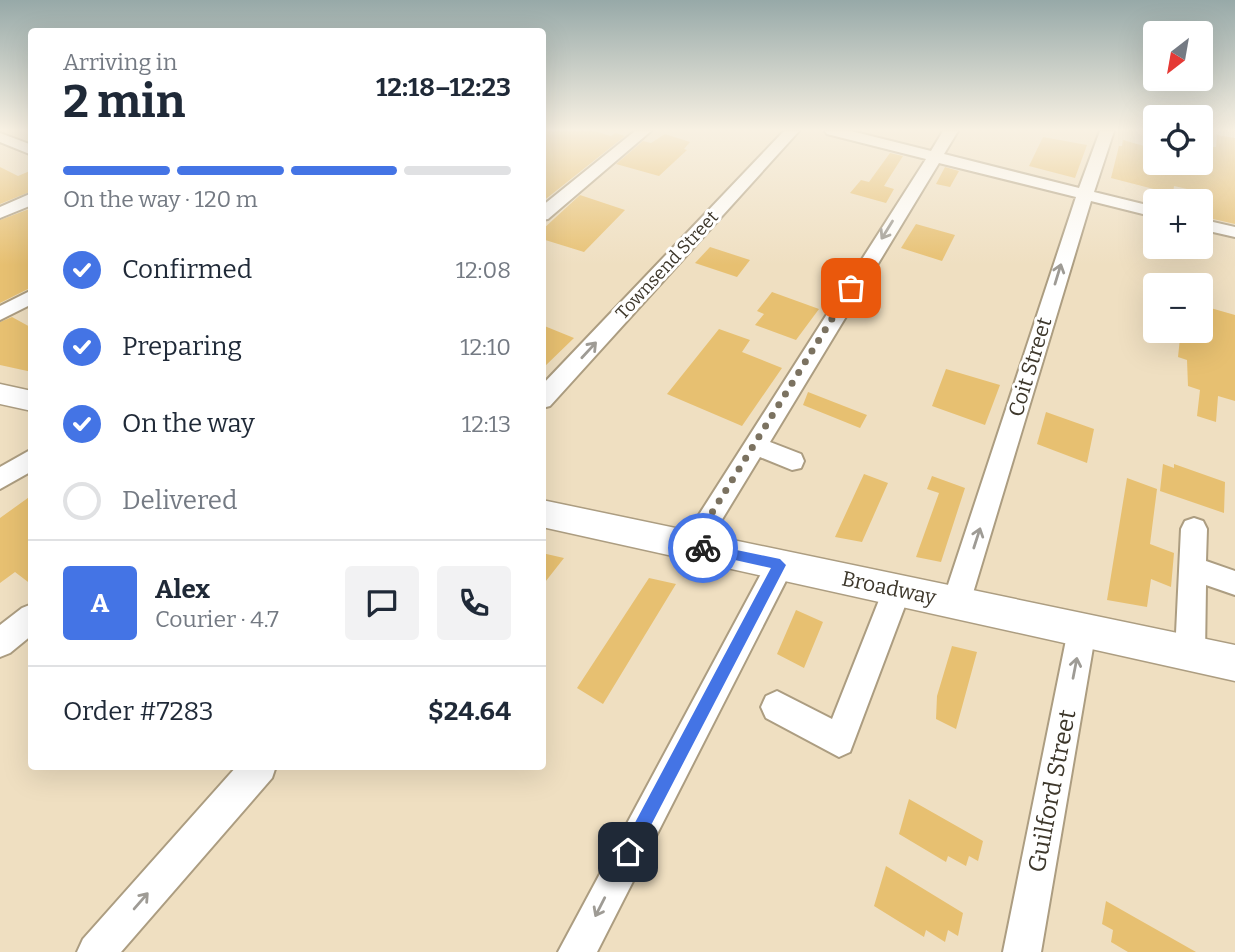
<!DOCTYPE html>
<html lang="en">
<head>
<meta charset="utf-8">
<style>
	:root { --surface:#fff; --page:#f2f2f3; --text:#1f2937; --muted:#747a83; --line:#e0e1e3; --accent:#4474e5 }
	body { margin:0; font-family:Bitter,serif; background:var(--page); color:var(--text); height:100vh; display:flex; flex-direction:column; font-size:26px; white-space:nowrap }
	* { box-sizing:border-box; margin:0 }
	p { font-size:23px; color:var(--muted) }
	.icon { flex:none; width:38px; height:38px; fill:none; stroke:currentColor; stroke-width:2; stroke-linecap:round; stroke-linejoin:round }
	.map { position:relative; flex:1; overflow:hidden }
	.side { position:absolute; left:28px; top:28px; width:518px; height:742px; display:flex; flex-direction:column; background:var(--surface); border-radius:7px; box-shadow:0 7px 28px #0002 }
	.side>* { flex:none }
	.needle { width:46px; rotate:211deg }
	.fabs { position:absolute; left:1143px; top:21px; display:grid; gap:14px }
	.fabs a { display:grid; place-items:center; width:70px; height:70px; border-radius:7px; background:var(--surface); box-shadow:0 7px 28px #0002; font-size:35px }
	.pin { position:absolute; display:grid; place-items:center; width:60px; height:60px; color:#fff; margin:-30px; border-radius:14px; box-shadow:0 4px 10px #0006 }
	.courier { position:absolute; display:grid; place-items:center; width:70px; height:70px; margin:-35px; border:5px solid #4474e5; border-radius:50%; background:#fff; color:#222; box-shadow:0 2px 9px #0007 }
	.headline em { font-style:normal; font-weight:700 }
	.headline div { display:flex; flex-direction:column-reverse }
	.headline { display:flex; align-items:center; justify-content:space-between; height:119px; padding:0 35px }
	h1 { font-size:46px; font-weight:700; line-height:52px }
	.bar { display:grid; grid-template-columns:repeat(4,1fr); gap:10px 7px; align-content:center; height:84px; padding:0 35px }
	.bar i { height:9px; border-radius:5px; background:var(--line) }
	.bar .selected { background:var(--accent) }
	.bar p { grid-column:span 4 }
	.line { display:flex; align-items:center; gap:18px; padding:0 35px; border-top:2px solid var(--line) }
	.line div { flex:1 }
	.round { display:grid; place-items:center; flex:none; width:74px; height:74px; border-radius:7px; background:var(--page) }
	ol { padding:0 35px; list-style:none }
	li { display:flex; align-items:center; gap:21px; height:77px }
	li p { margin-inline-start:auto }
	li .icon { padding:7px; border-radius:50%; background:var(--accent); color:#fff; stroke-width:4 }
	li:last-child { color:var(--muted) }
	li i { width:38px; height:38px; border:4px solid var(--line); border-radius:50% }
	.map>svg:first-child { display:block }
</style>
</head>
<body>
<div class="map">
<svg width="1235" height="952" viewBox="0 0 1235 952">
	<rect width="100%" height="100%" fill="#efdfc1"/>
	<!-- building -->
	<path fill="#e7c071" d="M542 131H594L611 136 615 133 625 136 542 202Z
		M665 134 690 142 684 149 687 150 659 176 616 164 643 141 651 143Z
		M1217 135 1235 138V224L1200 216V192L1174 186 1173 194 1111 178 1119 146H1122L1123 140 1155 149V163H1200L1201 146 1216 147Z
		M1043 137 1087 145 1075 178 1029 166Z
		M890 153 903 156 884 186 894 189 886 203 850 193 861 180 869 182Z
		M0 167 18 176 32 170V191L0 204Z
		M945 167 959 171 950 187 936 184Z
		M580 195 625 210 584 252 542 239V230Z
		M32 208V287L0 303V220Z
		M916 224 955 235 942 261 901 248Z
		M710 247 750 260 737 277 695 263Z
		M772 292 819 309 796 340 755 325 764 314 757 311Z
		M1200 305 1235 315V401L1218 396 1216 422 1197 416 1200 390 1188 386 1187 360 1178 357 1180 338 1189 341 1190 331H1200Z
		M12 317 32 328V372L0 365V322Z
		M542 325 574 338 542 369Z
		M719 329 750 340 742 352 782 368 742 426 667 394Z
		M946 369 1000 385 985 425 932 406Z
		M808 392 867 415 860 428 803 405Z
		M1046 412 1094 429 1087 463 1037 444Z
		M1163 464 1174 468V464L1225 482 1224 513 1160 491Z
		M864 474 888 483 862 542 835 537Z
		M932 476 965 488 941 562 916 557 939 493 927 489Z
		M1127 478 1157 489 1150 544 1174 553 1171 587 1151 579 1147 607 1107 600Z
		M32 495V585L15 572 0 583V518Z
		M542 553 564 558 542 586Z
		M649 578 676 584 603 704 577 688Z
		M796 610 823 622 804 668 777 654Z
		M952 646 977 652 956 729 936 719 937 696Z
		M909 799 983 841 978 861 969 856 966 866 948 856 946 862 899 834Z
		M886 866 963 913 958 936 948 930 945 942 926 930 924 937 874 906Z
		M1106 901 1196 952H1128L1111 942 1113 930 1102 924Z"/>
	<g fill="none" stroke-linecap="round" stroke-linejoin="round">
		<defs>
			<path id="minor" d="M635 131H651L548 219 542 220V206Z
				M784 131H799L550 406 542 408V385Z
				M825 131H851L931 151 943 131H958L944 154 1079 188 1100 131H1114L1094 192 1155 207V217L1091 201 970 603 966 612 956 616 946 612 942 603 1076 197 939 163 770 442 801 454 804 461 801 468 792 470 760 457 701 554 692 557 683 554 679 546 926 159 827 134Z
				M0 133 32 145V155L0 142Z
				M32 193V205L0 218V207Z
				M1200 219 1235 227V237L1200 229Z
				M32 290V304L0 320V306Z
				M32 449V471L0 489V467Z
				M1194 518 1203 521 1207 529 1206 561 1235 571V595L1206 585 1205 654 1200 664 1190 668 1180 664 1175 654 1181 529 1185 521Z
				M780 553 790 557 794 565 597 952H558L770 557Z
				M897 578 907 581 911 590 850 752 839 757 766 718 761 707 766 696 777 691 832 719 883 590 887 581Z
				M32 604V635L10 653 0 657V625L22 608Z
				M1082 617 1092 620 1096 630 1041 952H1003L1068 630 1072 620Z
				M237 766H276L272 778 121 952H77L83 939Z"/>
			<path id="major" d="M0 384 32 391V411L0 404Z
				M542 500 1235 645V681L542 527Z"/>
		</defs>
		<!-- minor casing -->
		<use href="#minor" stroke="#ac9d81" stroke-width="4"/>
		<!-- major casing -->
		<use href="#major" stroke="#ac9d81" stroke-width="3"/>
		<!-- minor -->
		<use href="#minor" fill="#fff" fill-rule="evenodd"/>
		<!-- major -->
		<use href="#major" fill="#fff" fill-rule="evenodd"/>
	</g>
	<!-- one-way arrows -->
	<defs><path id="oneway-shaft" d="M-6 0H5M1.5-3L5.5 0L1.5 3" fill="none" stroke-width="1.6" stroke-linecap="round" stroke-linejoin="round" transform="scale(1.75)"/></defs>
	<g stroke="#9e9b95">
		<use href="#oneway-shaft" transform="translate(887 230) rotate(122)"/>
		<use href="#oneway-shaft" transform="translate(1058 274) rotate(-73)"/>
		<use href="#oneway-shaft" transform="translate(589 350) rotate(-47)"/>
		<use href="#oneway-shaft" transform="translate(977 538) rotate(-72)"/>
		<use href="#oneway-shaft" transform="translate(1075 668) rotate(-79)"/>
		<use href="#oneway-shaft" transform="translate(141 901) rotate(-49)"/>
		<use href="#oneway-shaft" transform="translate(600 907) rotate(117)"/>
	</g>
	<!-- sky -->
	<linearGradient id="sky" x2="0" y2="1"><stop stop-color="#97a9a8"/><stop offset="0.49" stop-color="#f8f1e3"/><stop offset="1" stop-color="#f8f1e3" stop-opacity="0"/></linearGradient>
	<rect width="1235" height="265" fill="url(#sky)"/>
	<!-- route -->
	<path fill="#4474e5" d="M703 543 780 559 786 565 634 858 628 861 622 858 620 852 622 847 771 568 699 552V544Z"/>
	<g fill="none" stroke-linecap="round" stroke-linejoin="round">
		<!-- done -->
		<path stroke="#7b7260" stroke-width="7" stroke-dasharray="0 12.6" d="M703 548 692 545 851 288"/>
	</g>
	<g text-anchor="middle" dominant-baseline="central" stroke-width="6" stroke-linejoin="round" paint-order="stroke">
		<!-- far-street labels -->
		<g font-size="18" fill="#3d372b" stroke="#fff">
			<text transform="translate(667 265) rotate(-47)">Townsend Street</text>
		</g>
		<!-- street labels -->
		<g font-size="21" fill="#3d372b" stroke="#fff">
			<text transform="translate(1030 367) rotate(-73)">Coit Street</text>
			<text transform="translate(889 588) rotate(12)">Broadway</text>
		</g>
		<!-- near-street labels -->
		<g font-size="24" fill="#3d372b" stroke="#fff">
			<text transform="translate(1052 791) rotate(-79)">Guilford Street</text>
		</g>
	</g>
</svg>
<div class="fabs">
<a><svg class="needle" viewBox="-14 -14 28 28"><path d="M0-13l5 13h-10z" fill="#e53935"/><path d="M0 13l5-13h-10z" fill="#747a83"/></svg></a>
<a><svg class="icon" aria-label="locate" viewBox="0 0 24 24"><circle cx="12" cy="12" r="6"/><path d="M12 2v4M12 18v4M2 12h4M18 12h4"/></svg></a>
<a>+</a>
<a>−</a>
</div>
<div class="pin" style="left:851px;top:288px;background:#ea580c"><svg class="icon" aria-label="bag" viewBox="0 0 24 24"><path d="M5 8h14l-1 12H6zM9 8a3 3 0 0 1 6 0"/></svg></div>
<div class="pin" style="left:628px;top:852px;background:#1f2937"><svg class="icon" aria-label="home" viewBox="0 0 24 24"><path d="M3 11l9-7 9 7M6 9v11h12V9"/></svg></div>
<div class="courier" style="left:703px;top:548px"><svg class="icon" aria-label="bike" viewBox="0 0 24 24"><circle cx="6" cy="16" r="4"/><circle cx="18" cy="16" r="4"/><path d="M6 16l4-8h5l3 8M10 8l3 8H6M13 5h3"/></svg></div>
<section class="side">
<div class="headline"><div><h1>2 min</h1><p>Arriving in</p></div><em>12:18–12:23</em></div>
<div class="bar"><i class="selected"></i><i class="selected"></i><i class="selected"></i><i></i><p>On the way · 120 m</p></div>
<ol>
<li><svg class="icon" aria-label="check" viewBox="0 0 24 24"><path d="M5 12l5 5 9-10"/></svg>Confirmed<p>12:08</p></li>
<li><svg class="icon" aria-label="check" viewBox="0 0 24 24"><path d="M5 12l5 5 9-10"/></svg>Preparing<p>12:10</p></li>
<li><svg class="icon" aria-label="check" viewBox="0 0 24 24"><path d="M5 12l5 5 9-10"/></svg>On the way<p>12:13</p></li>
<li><i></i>Delivered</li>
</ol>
<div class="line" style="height:126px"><b class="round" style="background:var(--accent);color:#fff">A</b><div><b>Alex</b><p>Courier · 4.7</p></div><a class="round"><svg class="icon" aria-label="chat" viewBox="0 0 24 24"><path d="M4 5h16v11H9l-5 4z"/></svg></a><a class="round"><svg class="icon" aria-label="phone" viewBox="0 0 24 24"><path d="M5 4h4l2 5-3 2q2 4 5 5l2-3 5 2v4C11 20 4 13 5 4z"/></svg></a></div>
<div class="line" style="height:91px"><div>Order #7283</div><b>$24.64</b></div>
</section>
</div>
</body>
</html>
